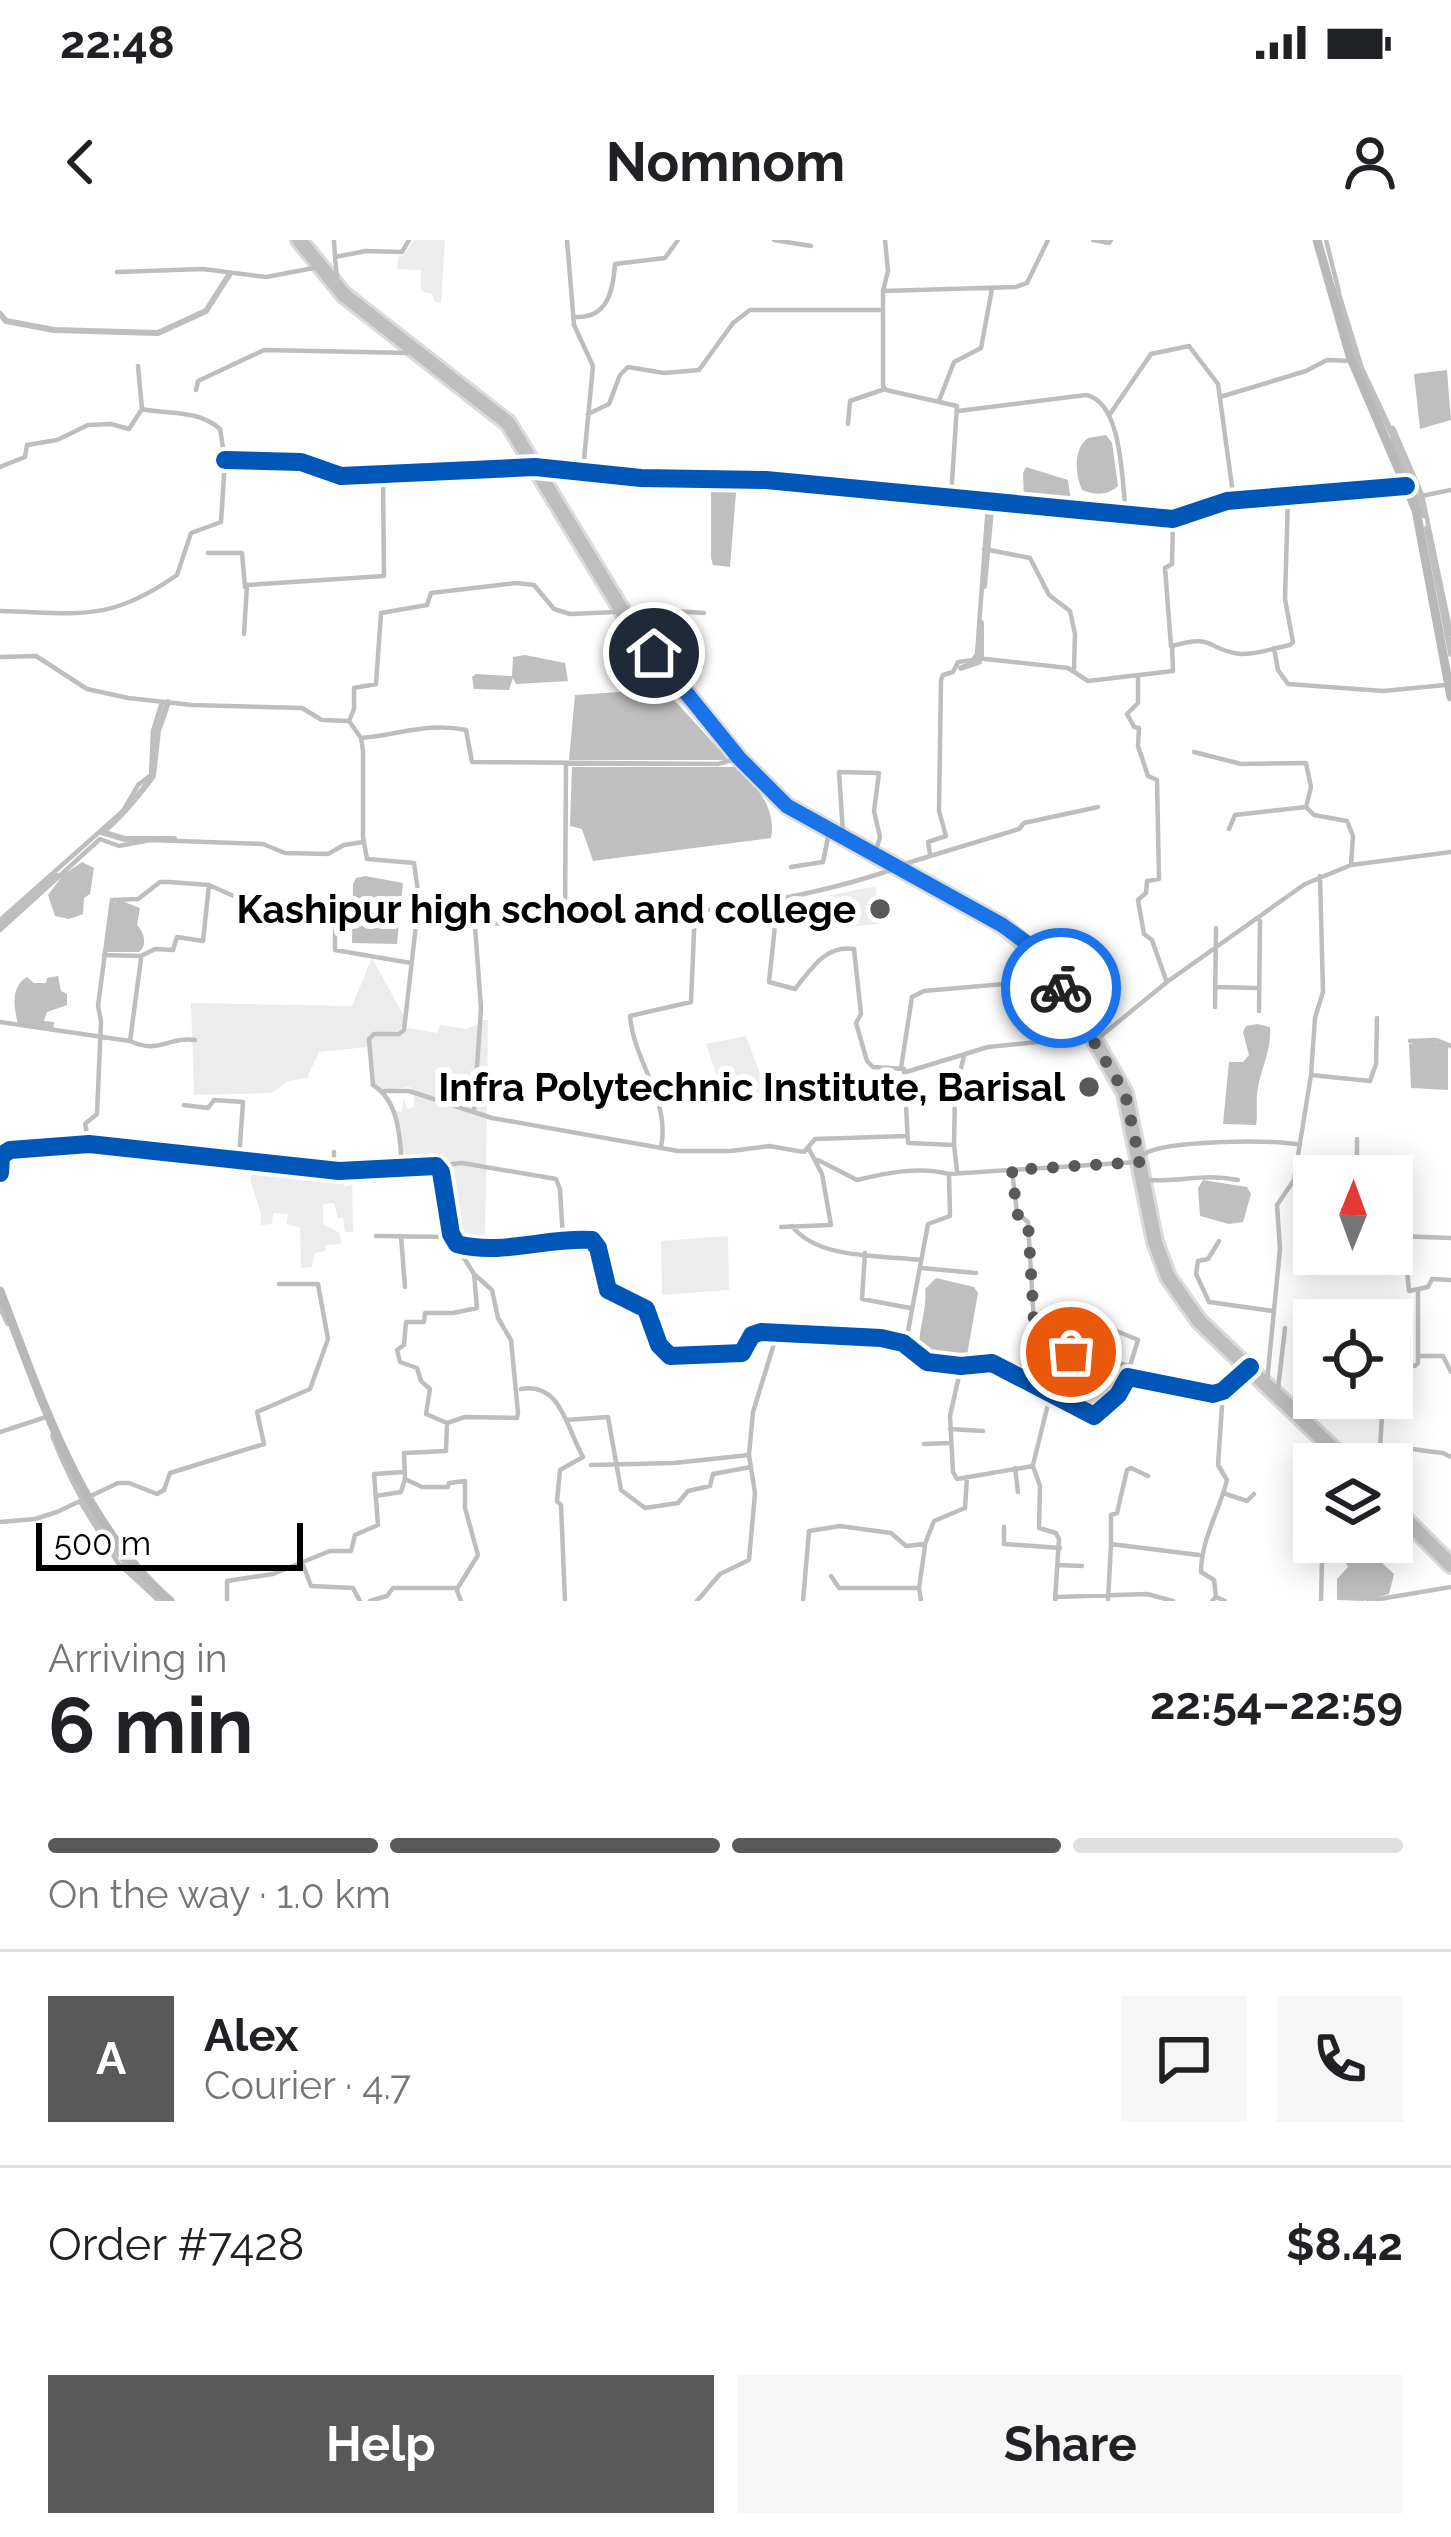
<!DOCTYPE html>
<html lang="en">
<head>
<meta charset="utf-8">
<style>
	:root { --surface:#fff; --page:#f6f6f6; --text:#202124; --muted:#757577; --line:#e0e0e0; --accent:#595959 }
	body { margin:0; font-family:Raleway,sans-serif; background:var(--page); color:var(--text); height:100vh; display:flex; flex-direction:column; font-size:45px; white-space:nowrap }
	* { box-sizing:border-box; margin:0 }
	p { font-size:39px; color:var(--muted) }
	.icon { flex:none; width:66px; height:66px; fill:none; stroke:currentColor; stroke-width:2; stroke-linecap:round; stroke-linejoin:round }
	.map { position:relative; height:1361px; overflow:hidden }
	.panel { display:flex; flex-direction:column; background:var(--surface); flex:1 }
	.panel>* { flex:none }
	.needle { width:78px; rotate:1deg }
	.buttons { position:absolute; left:1293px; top:915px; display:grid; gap:24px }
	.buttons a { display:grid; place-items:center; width:120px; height:120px; border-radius:0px; background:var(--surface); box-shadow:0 6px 30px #0003; font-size:60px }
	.scale { position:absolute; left:36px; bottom:30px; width:267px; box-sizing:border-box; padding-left:12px; border:6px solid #000; border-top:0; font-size:33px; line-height:42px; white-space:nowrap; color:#000; -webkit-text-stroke:9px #fff; paint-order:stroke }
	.pin { position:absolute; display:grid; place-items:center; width:102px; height:102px; color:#fff; margin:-51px; border:6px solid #fff; border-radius:50%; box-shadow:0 3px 12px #0007 }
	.courier { position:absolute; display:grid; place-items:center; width:120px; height:120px; margin:-60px; border:9px solid #1a73e8; border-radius:50%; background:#fff; color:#222; box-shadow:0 3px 15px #0007 }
	.headline em { font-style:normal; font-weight:700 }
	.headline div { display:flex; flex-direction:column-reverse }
	.headline { display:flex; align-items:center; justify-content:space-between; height:204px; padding:0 48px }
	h1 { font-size:78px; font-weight:700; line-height:90px }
	.bar { display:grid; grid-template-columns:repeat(4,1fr); gap:18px 12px; align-content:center; height:144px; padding:0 48px }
	.bar i { height:15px; border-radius:9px; background:var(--line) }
	.bar .on { background:var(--accent) }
	.bar p { grid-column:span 4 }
	.line { display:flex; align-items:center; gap:30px; padding:0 48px; border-top:3px solid var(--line) }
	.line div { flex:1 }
	.round { display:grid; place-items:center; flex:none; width:126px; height:126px; border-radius:0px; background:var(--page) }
	.primary-button { display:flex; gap:24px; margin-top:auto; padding:24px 48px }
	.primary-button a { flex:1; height:138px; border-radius:0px; background:var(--accent); color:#fff; font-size:48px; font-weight:700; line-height:138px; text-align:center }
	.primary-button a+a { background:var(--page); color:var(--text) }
	.status { display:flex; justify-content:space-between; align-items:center; height:84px; padding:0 60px; background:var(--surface); direction:ltr }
	.status svg { height:33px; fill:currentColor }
	header { display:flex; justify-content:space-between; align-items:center; height:156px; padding:0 48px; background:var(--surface); font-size:54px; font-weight:700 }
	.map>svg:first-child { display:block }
</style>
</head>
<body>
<div class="status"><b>22:48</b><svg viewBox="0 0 49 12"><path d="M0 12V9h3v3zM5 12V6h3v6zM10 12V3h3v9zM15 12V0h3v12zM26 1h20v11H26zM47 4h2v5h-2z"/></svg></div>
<header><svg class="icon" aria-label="back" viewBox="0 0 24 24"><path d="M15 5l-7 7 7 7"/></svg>Nomnom<svg class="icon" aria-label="person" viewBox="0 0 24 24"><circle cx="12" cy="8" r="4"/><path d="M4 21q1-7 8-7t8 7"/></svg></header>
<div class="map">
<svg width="1451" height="1361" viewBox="0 0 1451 1361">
	<rect width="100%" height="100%" fill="#fff"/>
	<!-- green -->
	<path fill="#ececec" d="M414 0H445L441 63 435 62 432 54 421 51V30L397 29 398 17 404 15Z
		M876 646 880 684 836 688 834 676 819 677 817 658Z
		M372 718 405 778 400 791 386 792 403 794 408 788 437 793 440 785 466 789 478 784 475 830 471 831 470 841 460 836 458 845 451 846 459 863 477 858 481 780H488L485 1004 460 1000 440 928 405 924 394 870 401 872 404 859 407 869 414 867V851L409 847 393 849 390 854 375 846 371 798 375 792 370 794 368 807 319 812 307 838 288 841 272 853 194 855 191 763 352 766Z
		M746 796 766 850 727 865 706 804Z
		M257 926 341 933 344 947 351 945 352 936 353 992H345L343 977 338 978 334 963 323 964V984L340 993 341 1004 326 1005V1011L315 1013 312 1027 301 1028 300 988 287 984 288 974 273 973 272 984 261 985V974L250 939Z
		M728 996 729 1050 662 1055 661 1001Z"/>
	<!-- water -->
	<path fill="#bfbfbf" d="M1447 130 1451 180 1420 189 1414 134Z
		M1106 195 1112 203 1118 246C1107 256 1095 255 1082 250 1075 234 1073 209 1088 198Z
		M1026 227 1068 240 1071 261 1060 264 1024 260 1023 233Z
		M721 246 735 249 736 253 730 327 713 325 711 318V252Z
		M525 415 565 423 568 441 516 444 513 438 509 450 474 449 472 437 476 434 512 436 513 417Z
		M664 449 729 520H569L575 455Z
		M572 527H738C757 546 777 570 771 598L593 621 582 589 570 586Z
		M82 622 94 628 90 654 84 658 83 674 69 679 55 676 48 655 63 635Z
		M365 636 403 643 397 704 352 703 353 644 356 638Z
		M122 661 140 668 137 685C144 692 148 705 139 712H107L112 663Z
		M58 736 61 751 67 754V765L47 772 44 781 54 782 53 791 18 784C14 768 10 747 27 737L34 743H46L47 738Z
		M1257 784 1270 787C1272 812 1259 831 1257 855 1256 866 1258 874 1256 885L1223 884 1229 822H1243L1249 815 1243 792 1246 786Z
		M1425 801 1448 804V850L1411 848 1409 804Z
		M1203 940 1247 947 1251 954 1243 982 1229 984 1200 976 1198 948Z
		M936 1038 974 1047 978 1053 966 1121 944 1122 921 1115C915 1094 928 1072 925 1049Z
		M1334 1302H1370L1382 1323 1394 1334 1389 1354 1363 1361 1337 1360V1339L1348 1327Z"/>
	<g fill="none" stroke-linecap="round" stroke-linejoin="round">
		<!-- canal -->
		<path stroke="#bfbfbf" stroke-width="6" d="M1337 50 1361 128 1394 198
			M0 74 6 81 54 90 158 93 206 71 229 35
			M1393 200 1424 275
			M795 249 891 254 983 267
			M1290 261 1350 259 1405 250
			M992 271 996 266 1170 282
			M1175 283 1218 268 1284 261
			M1427 288 1451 414
			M984 346 991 270
			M981 415V383
			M961 428 979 422
			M105 590C124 574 139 555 153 536L158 491 168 462
			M101 592 125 599H174
			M0 684 57 636
			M0 1066 8 1083
			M53 1196C77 1257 113 1317 162 1361"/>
		<defs>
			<path id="highway" d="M299 0 344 55 508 183 629 382 739 518 787 566 1002 685 1037 714 1077 770 1125 853 1155 1002 1168 1037 1199 1081 1349 1224
				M1392 1266 1451 1325"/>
		</defs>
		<!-- highway casing -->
		<use href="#highway" stroke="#dbdbdb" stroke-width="20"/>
		<!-- street -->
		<path stroke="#bebebe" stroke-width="4.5" d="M567 0 574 85 593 126 583 230
			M774 0 811 6
			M885 0 888 31 883 51V146L886 150 957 166 951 257
			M1093 0 1109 3 1111 0
			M1326 0 1339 52
			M334 1 335 17
			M117 32 203 29 266 37 319 27
			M337 38 335 17 366 11 402 12 409 0
			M883 51 1016 47 1027 43 1048 0
			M576 77C607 78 613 52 615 24L665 18 678 0
			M196 150 198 141 264 110 409 113
			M1220 157 1306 131 1327 120 1352 121
			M939 161 954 122 981 108 992 49
			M958 171 1086 155C1123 162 1122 244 1126 275
			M588 174 609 164 620 135 628 127 664 133 699 130 733 83 750 70H883
			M1110 174 1151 114 1189 106 1218 144 1234 261
			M848 184 850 161 885 149
			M1393 188 1422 255 1451 394
			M225 220 301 222 341 236 531 227
			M0 227 25 217 27 205 57 200 88 185 111 184 129 189 142 169 138 126
			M543 228 641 238 766 240 876 248 1173 279 1227 261 1406 246
			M1411 258 1451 250
			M984 309 1030 318 1049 355 1070 371 1075 394 1074 428
			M208 313H242L245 347
			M0 371C80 373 108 383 177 335L191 293 221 282 225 220 220 189C197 169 170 175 142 169
			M244 394 247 345 384 336 383 236
			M1171 406 1165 328 1172 324 1173 279
			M1274 408 1278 430 1288 444 1383 451 1445 445
			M0 417 36 416 87 449 128 458 192 465 302 468 322 480 349 481 354 469V448L376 444 381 373 427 365 431 353 516 343 534 345 554 369 570 374 661 370 704 373
			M976 418 1068 428 1088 441 1173 431 1172 406C1216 393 1206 410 1240 414 1256 415 1274 408 1290 405L1293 402 1285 359 1288 256
			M1138 437V463L1127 474 1134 487 1139 488 1138 506 1148 536 1157 540 1159 639 1147 641 1146 653 1138 660 1144 694 1152 700 1166 740
			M349 481 361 498 363 511V597L367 619 414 623 418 651 416 685
			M361 498C398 495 429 482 466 490L472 522 718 524 736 519
			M1194 512 1241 524 1306 523 1311 547 1306 567
			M1229 589 1235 575 1306 567 1314 575 1347 581 1353 596 1351 625
			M843 593 839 532 879 533 874 571 880 597 876 610
			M930 614 928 602 946 596 939 571 941 440 943 435 953 432 958 422 973 420 977 414 988 264
			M904 624 1019 589 1024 583 1098 567
			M791 627 823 622 829 592
			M778 658 769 742 795 749C812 728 825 705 854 709L861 774 856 783 867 821 873 827 904 829 908 903 954 905 957 930
			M565 679 566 523
			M0 680 123 571 138 545 151 535 153 491 162 462
			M0 690 100 599 119 606 150 600 263 604 285 613 328 614 344 605 363 602
			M104 715 141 716 155 709 173 710 177 697 203 701 209 645
			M1216 747 1258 748
			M1215 767 1216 688
			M1259 771 1260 681
			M0 782 130 801C159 815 169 796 195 800
			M1096 800 1167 742 1305 644 1351 625 1451 612
			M130 801 141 719
			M1410 801 1436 800 1451 806
			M901 828 912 757 924 751 1048 740
			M906 832 988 807 1087 797
			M1311 835 1370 841 1376 824 1377 778
			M384 851H409L492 878 678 911H731L769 906 804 912 815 899 907 896
			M184 865 208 868 214 860 243 862 239 919
			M474 871 481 768 475 686
			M1357 899V936
			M89 904 85 884 97 874 101 781 98 766 112 660 138 659 160 642H169L209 645 236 657 329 666 335 682V710L411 723
			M954 905 955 853 964 816
			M661 907C671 860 634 823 630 776L691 762 695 669
			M1144 914C1166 900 1267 900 1297 904
			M818 920 857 940C886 933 920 926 949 934
			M1358 922H1393
			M436 926 462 923 556 939 560 949 563 1000
			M402 927C400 897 399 861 373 845L369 799 374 794H399L404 790 416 685C575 682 743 681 894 629
			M334 930V912
			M1012 930 1017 973 1028 982 1034 1083 1052 1084
			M1148 940C1182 942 1204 933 1238 940
			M1392 957 1400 960 1396 996 1451 998
			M792 986C818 1020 882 1015 921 1020
			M781 987 831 985 822 934 809 909
			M376 996 452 997
			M401 996 405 1047
			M865 1013 862 1059 910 1068
			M921 1028 976 1033
			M1383 1029 1407 1030 1409 1051 1428 1047 1432 1039 1451 1040
			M1209 1062 1196 1034 1198 1021 1208 1019 1219 1001
			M1209 1062 1273 1071
			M1054 1066 1053 1088 1070 1096 1071 1112 1130 1126 1138 1100 1107 1087 1094 1076
			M906 1102 928 984 950 976 949 934 1138 922
			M1419 1116H1443L1451 1132
			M1392 1122 1415 1126 1418 1123V1050
			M961 1127 950 1176 953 1232 957 1239 1033 1226 1040 1246 1039 1288 1056 1293 1059 1299 1055 1361
			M1024 1140 1034 1114 1052 1116 1054 1107 1070 1100
			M1081 1140 1120 1154
			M1267 1142 1280 1009 1277 965 1294 940 1311 835 1315 778 1323 752 1320 636
			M521 1149C561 1142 566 1187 583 1217L560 1230 557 1261 561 1265 565 1361
			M1278 1149 1285 1088
			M566 1180 608 1177 621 1250 645 1268 678 1263 688 1251 710 1246 713 1234 751 1227
			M447 1183 465 1177 517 1178 518 1173 511 1100 498 1078 492 1050 474 1034 456 1005
			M950 1189 983 1191
			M0 1192 46 1177
			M924 1204 950 1203
			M1380 1209 1383 1158
			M1346 1219C1368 1199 1414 1210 1443 1213L1451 1217
			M1320 1224 1327 1209
			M591 1225 674 1223 749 1215
			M1033 1225 1050 1156
			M1015 1228 1018 1252
			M1148 1236 1131 1228 1127 1230 1117 1273 1111 1275V1304L1199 1315
			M405 1239 404 1213 446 1211 447 1183 426 1174 430 1149 421 1141 417 1128 400 1122 397 1110 404 1105 406 1082H424L425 1073H453L477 1068 474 1034
			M1223 1253 1247 1261 1254 1254
			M376 1256 401 1252 405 1239 422 1247H448L449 1243 465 1241V1268L478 1315 457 1349
			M1309 1259 1314 1238
			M81 1263 118 1323 159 1361
			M0 1282 35 1279 57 1272 118 1243H129L157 1254 164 1250 170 1233 264 1204 257 1172 310 1149 328 1099 318 1044H279
			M1004 1287V1304L1060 1308
			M1310 1298 1322 1321 1321 1361
			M302 1322 311 1346 353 1348 360 1361
			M1058 1325 1082 1326
			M831 1336 839 1348H919L921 1361
			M919 1348 925 1306
			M1056 1357 1147 1354 1173 1361
			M1216 1357 1214 1340 1201 1332C1201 1300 1219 1272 1227 1240L1218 1225 1223 1151
			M227 1361V1341L273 1334 330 1311H351L355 1295 378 1285 374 1234 404 1232
			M370 1361 387 1356 393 1348H456L461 1361
			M697 1361 720 1334 749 1320 755 1253 749 1215 753 1172 777 1094
			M803 1361 809 1291 840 1286 891 1293 906 1306 925 1304 934 1281 965 1268 967 1237
			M1108 1361 1111 1304
			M1212 1361 1216 1357 1225 1361
			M1368 1361 1451 1347"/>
		<!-- secondary -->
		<path stroke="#b8b8b8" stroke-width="9" d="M1317 0 1350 116 1416 270 1451 457
			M0 933 1 916 10 910 89 904 339 931 436 926 441 932 451 994 457 1004C503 1016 546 997 592 1000L598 1008 608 1050 646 1069 659 1105 670 1116 742 1113 752 1095 761 1092 881 1098 903 1103 927 1122 961 1126 992 1123 1094 1176 1118 1155 1128 1137 1213 1154 1223 1151 1250 1127
			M0 1051C42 1160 80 1282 170 1361"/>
		<!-- highway -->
		<use href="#highway" stroke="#bebebe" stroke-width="14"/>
		<defs>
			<path id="cycleway" d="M225 220 301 222 341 236 535 227 641 238 766 240 1173 279 1227 261 1406 246
				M0 933 1 916 10 910 89 904 339 931 436 926 441 932 451 994 457 1004C503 1016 546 997 592 1000L598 1008 608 1050 646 1069 659 1105 670 1116 742 1113 752 1095 761 1092 881 1098 903 1103 927 1122 961 1126 992 1123 1094 1176 1118 1155 1128 1137 1213 1154 1223 1151 1250 1127"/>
		</defs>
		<!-- cycleway casing -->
		<use href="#cycleway" stroke="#fff" stroke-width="26"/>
		<!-- cycleway -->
		<use href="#cycleway" stroke="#0057b8" stroke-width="18"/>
	</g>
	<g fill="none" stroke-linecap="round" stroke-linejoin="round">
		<!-- done -->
		<path stroke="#595959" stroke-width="12" stroke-dasharray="0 21.6" d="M1061 748 1125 853 1140 922 1012 930 1017 974 1028 982 1034 1083 1053 1084 1055 1091 1070 1096 1071 1112"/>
		<!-- route -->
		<path stroke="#1a73e8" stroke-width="15" d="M654 413 739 518 787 566 1002 685 1027 703 1061 748"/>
	</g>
	<!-- markers -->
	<g fill="#595959" stroke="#fff" stroke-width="4.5">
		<circle cx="880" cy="669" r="12"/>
		<circle cx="1089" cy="847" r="12"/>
	</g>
	<g text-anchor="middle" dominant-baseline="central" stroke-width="12" stroke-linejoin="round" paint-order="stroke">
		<!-- poi labels -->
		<g font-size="39" font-weight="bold" fill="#000" stroke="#fff" text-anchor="end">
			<text x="856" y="669">Kashipur high school and college</text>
			<text x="1065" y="847">Infra Polytechnic Institute, Barisal</text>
		</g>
	</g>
</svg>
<div class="buttons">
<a><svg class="needle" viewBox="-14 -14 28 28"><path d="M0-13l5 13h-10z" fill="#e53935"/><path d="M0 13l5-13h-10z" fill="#757577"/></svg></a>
<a><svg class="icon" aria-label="locate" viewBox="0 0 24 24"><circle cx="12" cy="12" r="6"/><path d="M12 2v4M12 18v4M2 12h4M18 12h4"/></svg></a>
<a><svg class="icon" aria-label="layers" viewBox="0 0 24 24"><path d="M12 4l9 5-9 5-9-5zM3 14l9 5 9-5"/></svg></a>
</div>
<div class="scale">500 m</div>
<div class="pin" style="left:1071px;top:1112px;background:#ea580c"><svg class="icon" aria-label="bag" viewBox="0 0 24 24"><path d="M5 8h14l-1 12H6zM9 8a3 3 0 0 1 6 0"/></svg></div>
<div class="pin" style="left:654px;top:413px;background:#1f2937"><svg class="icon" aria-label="home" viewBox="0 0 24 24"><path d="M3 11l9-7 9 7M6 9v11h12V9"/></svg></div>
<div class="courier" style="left:1061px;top:748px"><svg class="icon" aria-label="bike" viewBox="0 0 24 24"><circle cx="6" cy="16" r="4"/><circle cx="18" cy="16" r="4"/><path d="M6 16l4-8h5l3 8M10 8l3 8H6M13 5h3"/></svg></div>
</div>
<section class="panel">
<div class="headline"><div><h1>6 min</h1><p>Arriving in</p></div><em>22:54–22:59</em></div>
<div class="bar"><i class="on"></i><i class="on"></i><i class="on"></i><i></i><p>On the way · 1.0 km</p></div>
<div class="line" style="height:216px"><b class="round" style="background:var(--accent);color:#fff">A</b><div><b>Alex</b><p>Courier · 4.7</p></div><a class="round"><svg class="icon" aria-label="chat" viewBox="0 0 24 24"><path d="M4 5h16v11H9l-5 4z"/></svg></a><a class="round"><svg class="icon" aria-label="phone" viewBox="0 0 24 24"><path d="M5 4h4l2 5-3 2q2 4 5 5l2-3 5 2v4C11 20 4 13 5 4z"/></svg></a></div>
<div class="line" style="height:156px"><div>Order #7428</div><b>$8.42</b></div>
<div class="primary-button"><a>Help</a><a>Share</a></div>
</section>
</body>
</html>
